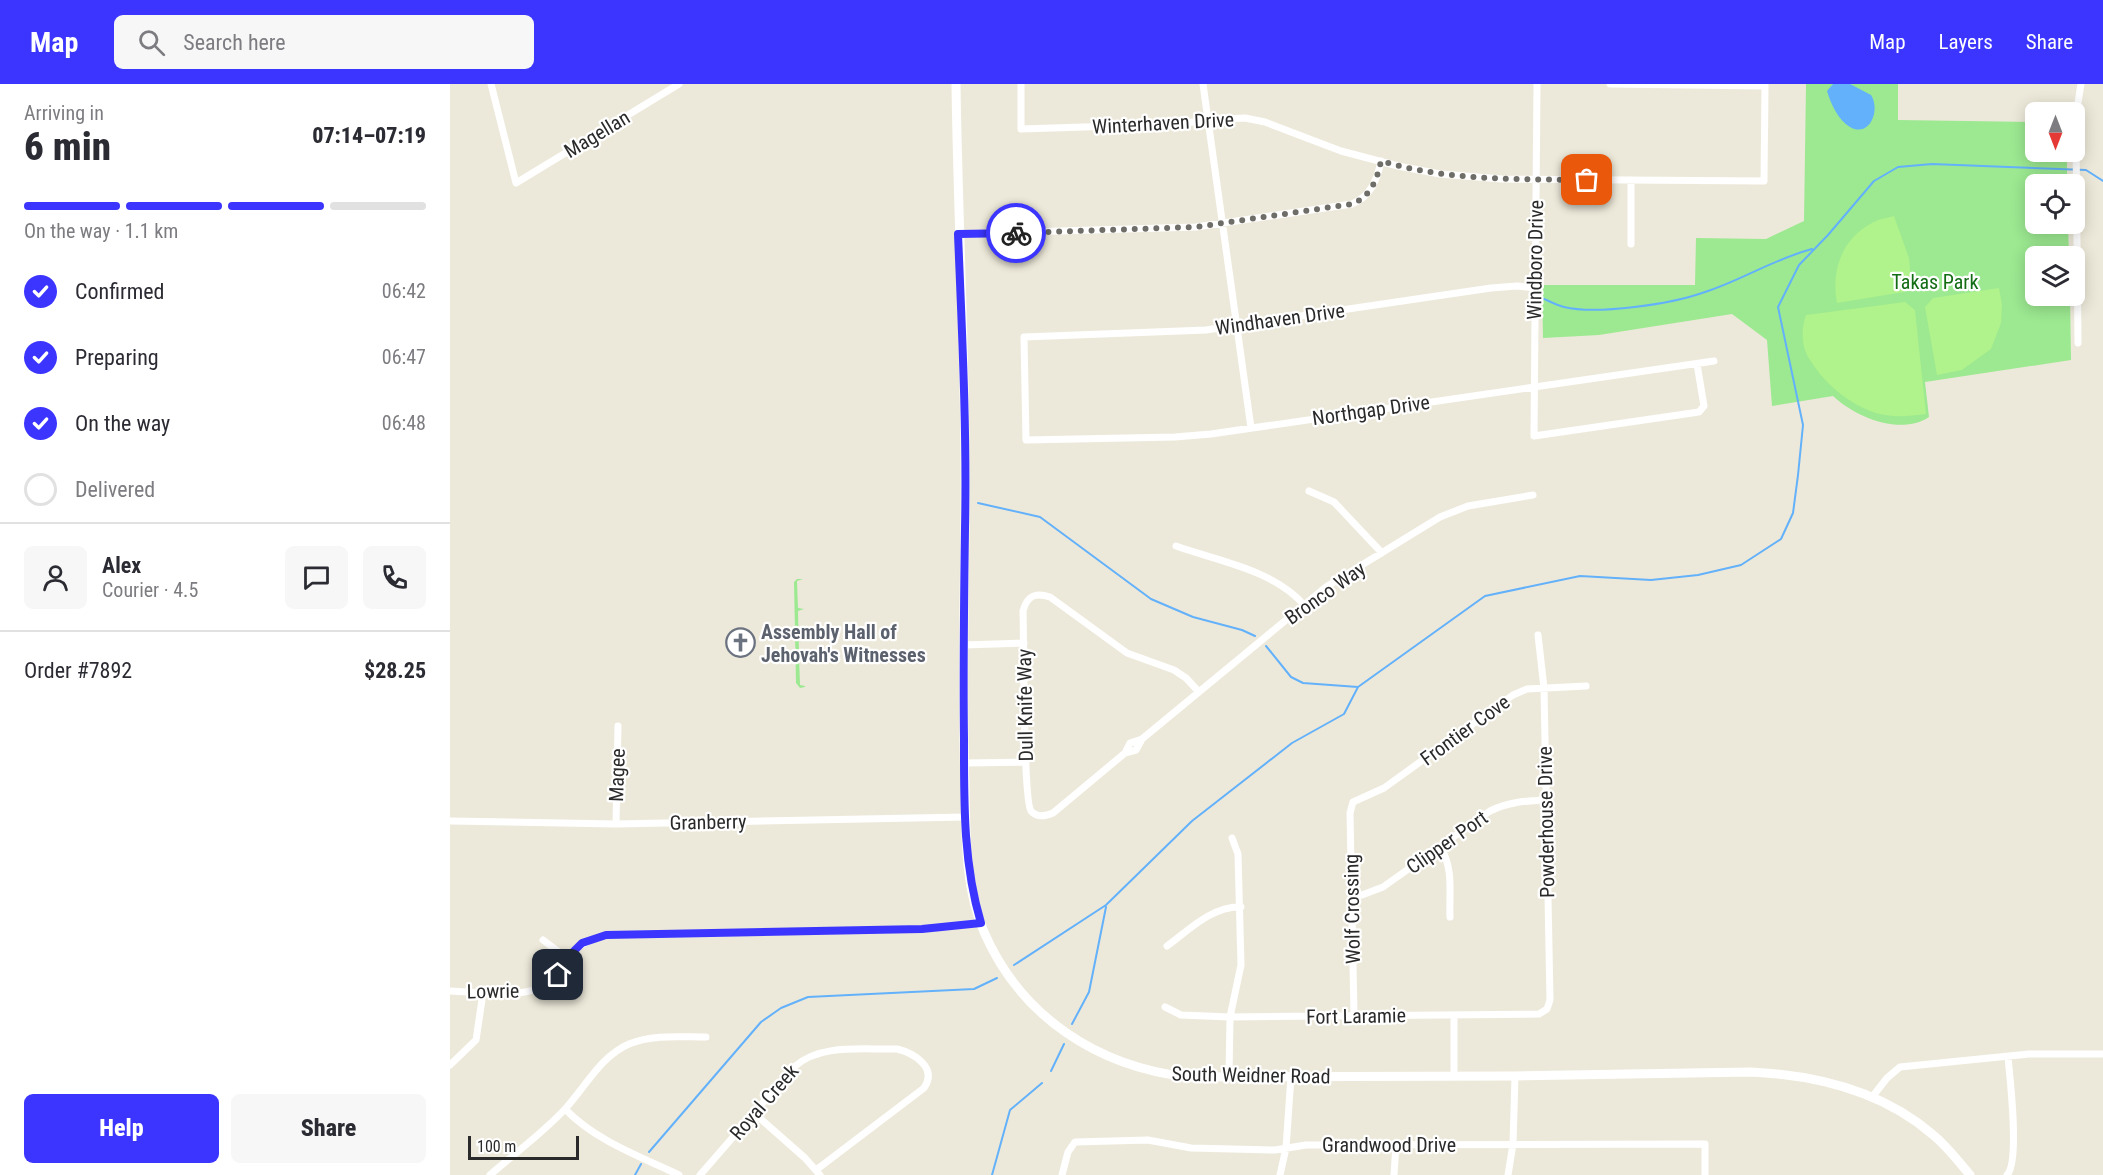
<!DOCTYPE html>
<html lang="en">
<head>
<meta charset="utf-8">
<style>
	:root { --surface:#fff; --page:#f7f7f7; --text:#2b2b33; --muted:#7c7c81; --line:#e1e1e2; --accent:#3b35ff }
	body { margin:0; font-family:"Roboto Condensed",sans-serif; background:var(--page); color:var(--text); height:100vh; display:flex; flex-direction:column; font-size:22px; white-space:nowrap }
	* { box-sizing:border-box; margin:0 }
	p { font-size:20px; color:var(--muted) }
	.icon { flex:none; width:33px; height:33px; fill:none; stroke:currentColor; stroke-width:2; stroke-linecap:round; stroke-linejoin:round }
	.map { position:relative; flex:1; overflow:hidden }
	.sheet { display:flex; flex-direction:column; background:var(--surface); width:450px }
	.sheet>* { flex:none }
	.needle { width:39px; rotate:180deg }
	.controls { position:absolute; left:1575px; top:18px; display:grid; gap:12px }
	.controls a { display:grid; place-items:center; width:60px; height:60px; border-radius:9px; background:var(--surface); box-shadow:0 3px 15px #0003; font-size:30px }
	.scale { position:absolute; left:18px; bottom:15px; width:111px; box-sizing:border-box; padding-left:6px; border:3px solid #2a2a2a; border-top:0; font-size:16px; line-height:21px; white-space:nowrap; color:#2a2a2a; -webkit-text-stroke:4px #fff; paint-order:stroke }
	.pin { position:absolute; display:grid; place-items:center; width:51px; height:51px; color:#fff; margin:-26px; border-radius:12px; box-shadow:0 3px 9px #0006 }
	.courier { position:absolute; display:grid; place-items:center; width:60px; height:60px; margin:-30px; border:4px solid #3b35ff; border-radius:50%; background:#fff; color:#222; box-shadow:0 2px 8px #0007 }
	.headline em { font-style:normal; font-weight:800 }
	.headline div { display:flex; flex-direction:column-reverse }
	.headline { display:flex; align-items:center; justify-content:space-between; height:102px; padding:0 24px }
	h1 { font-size:39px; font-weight:800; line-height:45px }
	.bar { display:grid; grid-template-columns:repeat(4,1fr); gap:9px 6px; align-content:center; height:72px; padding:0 24px }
	.bar i { height:8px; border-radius:4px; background:var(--line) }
	.bar .current { background:var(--accent) }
	.bar p { grid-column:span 4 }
	.line { display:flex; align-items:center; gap:15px; padding:0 24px; border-top:2px solid var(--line) }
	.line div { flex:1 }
	.round { display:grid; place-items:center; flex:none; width:63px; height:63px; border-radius:9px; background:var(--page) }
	ol { padding:0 24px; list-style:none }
	li { display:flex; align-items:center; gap:18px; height:66px }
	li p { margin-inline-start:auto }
	li .icon { padding:6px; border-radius:50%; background:var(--accent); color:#fff; stroke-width:4 }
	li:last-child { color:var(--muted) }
	li i { width:33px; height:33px; border:3px solid var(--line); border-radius:50% }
	.cta { display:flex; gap:12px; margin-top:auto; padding:12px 24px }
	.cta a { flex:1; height:69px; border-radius:9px; background:var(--accent); color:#fff; font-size:24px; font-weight:800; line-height:69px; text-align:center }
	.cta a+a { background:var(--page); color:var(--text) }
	header { display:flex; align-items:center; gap:36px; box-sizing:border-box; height:84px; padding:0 30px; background:var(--accent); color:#fff }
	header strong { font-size:28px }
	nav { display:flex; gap:33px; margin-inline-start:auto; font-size:21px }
	.search { width:420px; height:54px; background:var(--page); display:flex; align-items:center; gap:15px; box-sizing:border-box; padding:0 21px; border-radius:9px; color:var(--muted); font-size:22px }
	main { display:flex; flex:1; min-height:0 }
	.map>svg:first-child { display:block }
</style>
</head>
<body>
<header>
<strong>Map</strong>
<div class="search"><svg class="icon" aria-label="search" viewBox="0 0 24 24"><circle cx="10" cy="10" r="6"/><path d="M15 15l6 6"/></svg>Search here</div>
<nav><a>Map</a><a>Layers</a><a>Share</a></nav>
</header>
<main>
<section class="sheet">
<div class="headline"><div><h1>6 min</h1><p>Arriving in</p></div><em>07:14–07:19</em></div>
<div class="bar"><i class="current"></i><i class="current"></i><i class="current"></i><i></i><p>On the way · 1.1 km</p></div>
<ol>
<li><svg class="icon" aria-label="check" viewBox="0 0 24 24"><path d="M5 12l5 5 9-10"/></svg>Confirmed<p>06:42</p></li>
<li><svg class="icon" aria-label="check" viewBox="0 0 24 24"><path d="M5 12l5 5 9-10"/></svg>Preparing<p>06:47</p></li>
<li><svg class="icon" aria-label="check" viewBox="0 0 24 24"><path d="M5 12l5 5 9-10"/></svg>On the way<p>06:48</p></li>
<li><i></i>Delivered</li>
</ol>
<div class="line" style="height:108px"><a class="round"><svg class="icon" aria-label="person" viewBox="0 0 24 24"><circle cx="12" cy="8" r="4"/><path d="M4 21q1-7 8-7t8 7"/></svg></a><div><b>Alex</b><p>Courier · 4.5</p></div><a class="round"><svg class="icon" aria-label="chat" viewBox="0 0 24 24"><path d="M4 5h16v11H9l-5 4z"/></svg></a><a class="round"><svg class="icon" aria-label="phone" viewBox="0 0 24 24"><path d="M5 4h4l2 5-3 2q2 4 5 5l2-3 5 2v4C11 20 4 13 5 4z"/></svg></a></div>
<div class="line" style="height:78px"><div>Order #7892</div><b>$28.25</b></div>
<div class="cta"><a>Help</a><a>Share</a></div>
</section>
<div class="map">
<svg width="1653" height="1091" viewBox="0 0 1653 1091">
	<rect width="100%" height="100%" fill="#ede9da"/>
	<!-- green -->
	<path fill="#9ce991" d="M1356 0H1448V36L1585 38 1586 68H1617V100H1586V140H1618L1619 172H1586V212H1620L1621 276 1475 298 1479 333C1451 352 1405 333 1383 312L1322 322 1317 256 1282 230 1149 251 1093 254 1092 201H1245L1246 154 1316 155 1354 137Z
		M347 495H353L347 497 348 524 354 525 348 527 349 569 355 570 349 572 350 601 355 602V603L350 604 346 599 344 498Z"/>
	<!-- pitch -->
	<path fill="#b0f28b" d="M1444 132 1459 174 1461 198 1454 208 1387 219C1381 188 1391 155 1422 139 1428 135 1437 134 1444 132Z
		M1549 204 1552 221 1551 239 1541 265 1512 286 1487 291 1475 223 1483 214Z
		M1455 218 1465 226 1476 330C1465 331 1454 333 1443 332 1410 330 1376 303 1360 276 1351 263 1351 245 1356 231Z"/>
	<!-- water -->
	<path fill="#63b1fa" d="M1383 0H1400L1421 11C1431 27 1419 54 1400 43 1388 36 1381 20 1377 7Z"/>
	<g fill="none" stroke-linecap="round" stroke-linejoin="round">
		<!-- stream -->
		<path stroke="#63b1fa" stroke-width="2" d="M1092 214C1099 217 1106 221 1114 223 1147 231 1222 220 1255 208 1292 196 1324 175 1362 165
			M528 419 590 433 701 515 743 533 792 546 805 552
			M816 562 841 593 853 599 908 603
			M564 881 656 821 742 737 842 659 894 630 908 603 1035 512 1130 492 1201 496 1248 491 1291 481 1331 455 1343 429 1348 391 1353 341 1328 223 1349 181 1378 151 1424 97 1448 83 1482 80 1636 86 1653 97
			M622 940 639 908 656 823
			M601 987 614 960
			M199 1068 311 938 331 924 358 913 524 905 547 894
			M185 1091 191 1080
			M542 1091 560 1026 592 999"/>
		<!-- minor -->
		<path stroke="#fff" stroke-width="7" d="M41 0 66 99 229 0
			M571 0V45L729 40 757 36 795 34 815 38 891 67 948 82 990 90 1052 95 1314 97 1315 2 1160 0
			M753 0 801 344
			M1087 0 1084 352 1249 328 1254 322 1247 280
			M508 150 746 143 902 120C921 112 927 96 931 77
			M1181 160V96
			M1085 204 1067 202 1041 204 756 246 574 253 576 356 725 353 761 350 1264 277
			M1628 259 1626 53 1627 25 1631 0
			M859 407 884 418 932 469
			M726 462C768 477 824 486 854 521
			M514 561 574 559
			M692 655 686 666 675 669 603 729C596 732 587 734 581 727 573 716 574 553 573 527 577 512 585 508 600 513L677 569 724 586 736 594 749 608
			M675 669 680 659 692 655 876 503 990 433 1018 422 1083 411
			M514 679 576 678
			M0 737 166 740 515 733
			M166 740 168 642
			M990 763C1004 783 999 810 1000 833
			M902 811H912L933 803 1040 727C1058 718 1075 717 1096 716
			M93 856 117 874
			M717 862C739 846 762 822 791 823
			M0 907C33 908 83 919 108 891 112 887 114 880 117 875 127 860 140 856 156 851L472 845 531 839
			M715 923 731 931 780 933 1089 930 1097 925 1100 916 1094 604 1088 551
			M904 931 900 729 903 718 934 704 1063 611 1077 605 1136 602
			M0 981 26 956 33 909
			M1004 992V931
			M779 993 780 933 791 881 788 770 782 754
			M1423 1012 1437 994 1450 983 1579 970H1653
			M115 1025C146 1057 189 1072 229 1091
			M305 1030 355 1074 370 1091
			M40 1091C65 1069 93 1049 116 1024 136 1002 151 972 179 960 203 950 231 953 256 953
			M250 1091 344 983C370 959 414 966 447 965 464 969 488 984 474 1004L366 1086
			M612 1091 618 1068 625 1058 698 1056 741 1064 825 1066 856 1061 1255 1060V1091
			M830 1091 836 1064 841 992
			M944 1091 946 1061
			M1058 1091 1063 1060 1065 992
			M1557 1091C1570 1078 1560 995 1558 973"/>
		<!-- secondary -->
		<path stroke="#fff" stroke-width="9" d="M506 0C508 147 517 295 515 442 514 528 512 613 515 699 516 748 514 802 534 848 571 933 648 983 738 993L1065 992 1301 988C1367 991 1432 1007 1482 1050 1497 1062 1508 1077 1520 1091"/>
	</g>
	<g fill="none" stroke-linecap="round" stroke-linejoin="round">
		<!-- done -->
		<path stroke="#6e6d68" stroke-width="6" stroke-dasharray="0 10.8" d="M566 149 746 143 902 120C921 112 927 96 931 77 998 97 1068 95 1137 96"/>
		<!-- route -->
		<path stroke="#3b35ff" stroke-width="8" d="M108 891 117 874 132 859 156 851 472 845 531 839C513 779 514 717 514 655 513 585 514 515 515 445 517 347 512 248 508 150L566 149"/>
	</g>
	<!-- icons -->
	<defs>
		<symbol id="church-ring" viewBox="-11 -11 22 22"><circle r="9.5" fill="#fff" stroke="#6b7280" stroke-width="1.5"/><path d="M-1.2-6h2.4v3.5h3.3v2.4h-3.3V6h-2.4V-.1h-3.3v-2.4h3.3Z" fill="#6b7280"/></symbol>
	</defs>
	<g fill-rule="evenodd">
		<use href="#church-ring" x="274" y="542" width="33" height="33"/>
	</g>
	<g text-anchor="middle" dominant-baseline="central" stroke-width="4.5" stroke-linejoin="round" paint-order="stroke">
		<!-- street labels -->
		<g font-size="20" fill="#2a2a2a" stroke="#fff">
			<text transform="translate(713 39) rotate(-3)">Winterhaven Drive</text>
			<text transform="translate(147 50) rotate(-31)">Magellan</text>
			<text transform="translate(1085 176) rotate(-89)">Windboro Drive</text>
			<text transform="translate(830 235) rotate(-8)">Windhaven Drive</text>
			<text transform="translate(921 326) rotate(-8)">Northgap Drive</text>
			<text transform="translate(875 509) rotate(-35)">Bronco Way</text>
			<text transform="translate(575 621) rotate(-91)">Dull Knife Way</text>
			<text transform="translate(1015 646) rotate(-36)">Frontier Cove</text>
			<text transform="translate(167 691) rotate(-88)">Magee</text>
			<text transform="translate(258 738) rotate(-1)">Granberry</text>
			<text transform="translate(1096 738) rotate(-91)">Powderhouse Drive</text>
			<text transform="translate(997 758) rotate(-35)">Clipper Port</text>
			<text transform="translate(902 825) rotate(-91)">Wolf Crossing</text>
			<text transform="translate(43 907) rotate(-1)">Lowrie</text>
			<text transform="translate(906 932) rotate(-1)">Fort Laramie</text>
			<text transform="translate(801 991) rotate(1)">South Weidner Road</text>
			<text transform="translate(314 1018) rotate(-49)">Royal Creek</text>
			<text x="939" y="1061">Grandwood Drive</text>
		</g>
		<!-- park labels -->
		<g font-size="20" fill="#136d14" stroke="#fff">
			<text x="1485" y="198">Takas Park</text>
		</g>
		<!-- worship labels -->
		<g font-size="20" font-weight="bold" fill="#5b616d" stroke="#fff" text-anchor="start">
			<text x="311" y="548">Assembly Hall of<tspan x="311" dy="23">Jehovah's Witnesses</tspan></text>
		</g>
	</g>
</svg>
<div class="controls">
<a><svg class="needle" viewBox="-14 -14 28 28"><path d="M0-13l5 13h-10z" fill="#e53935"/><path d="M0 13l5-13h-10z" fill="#7c7c81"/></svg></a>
<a><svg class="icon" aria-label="locate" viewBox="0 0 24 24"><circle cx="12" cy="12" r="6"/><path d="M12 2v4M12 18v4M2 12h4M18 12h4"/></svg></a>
<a><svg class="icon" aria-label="layers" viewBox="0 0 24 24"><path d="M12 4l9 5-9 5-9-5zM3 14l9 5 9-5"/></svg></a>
</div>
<div class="scale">100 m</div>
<div class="pin" style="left:1137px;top:96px;background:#ea580c"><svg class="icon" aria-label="bag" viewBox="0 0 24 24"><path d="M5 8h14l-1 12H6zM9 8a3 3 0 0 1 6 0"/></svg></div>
<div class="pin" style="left:108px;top:891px;background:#1f2937"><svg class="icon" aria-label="home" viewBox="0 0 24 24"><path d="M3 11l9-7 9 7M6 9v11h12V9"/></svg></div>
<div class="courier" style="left:566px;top:149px"><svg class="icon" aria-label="bike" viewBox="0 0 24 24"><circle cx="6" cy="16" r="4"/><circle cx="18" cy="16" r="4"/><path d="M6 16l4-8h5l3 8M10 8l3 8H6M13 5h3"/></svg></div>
</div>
</main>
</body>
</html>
